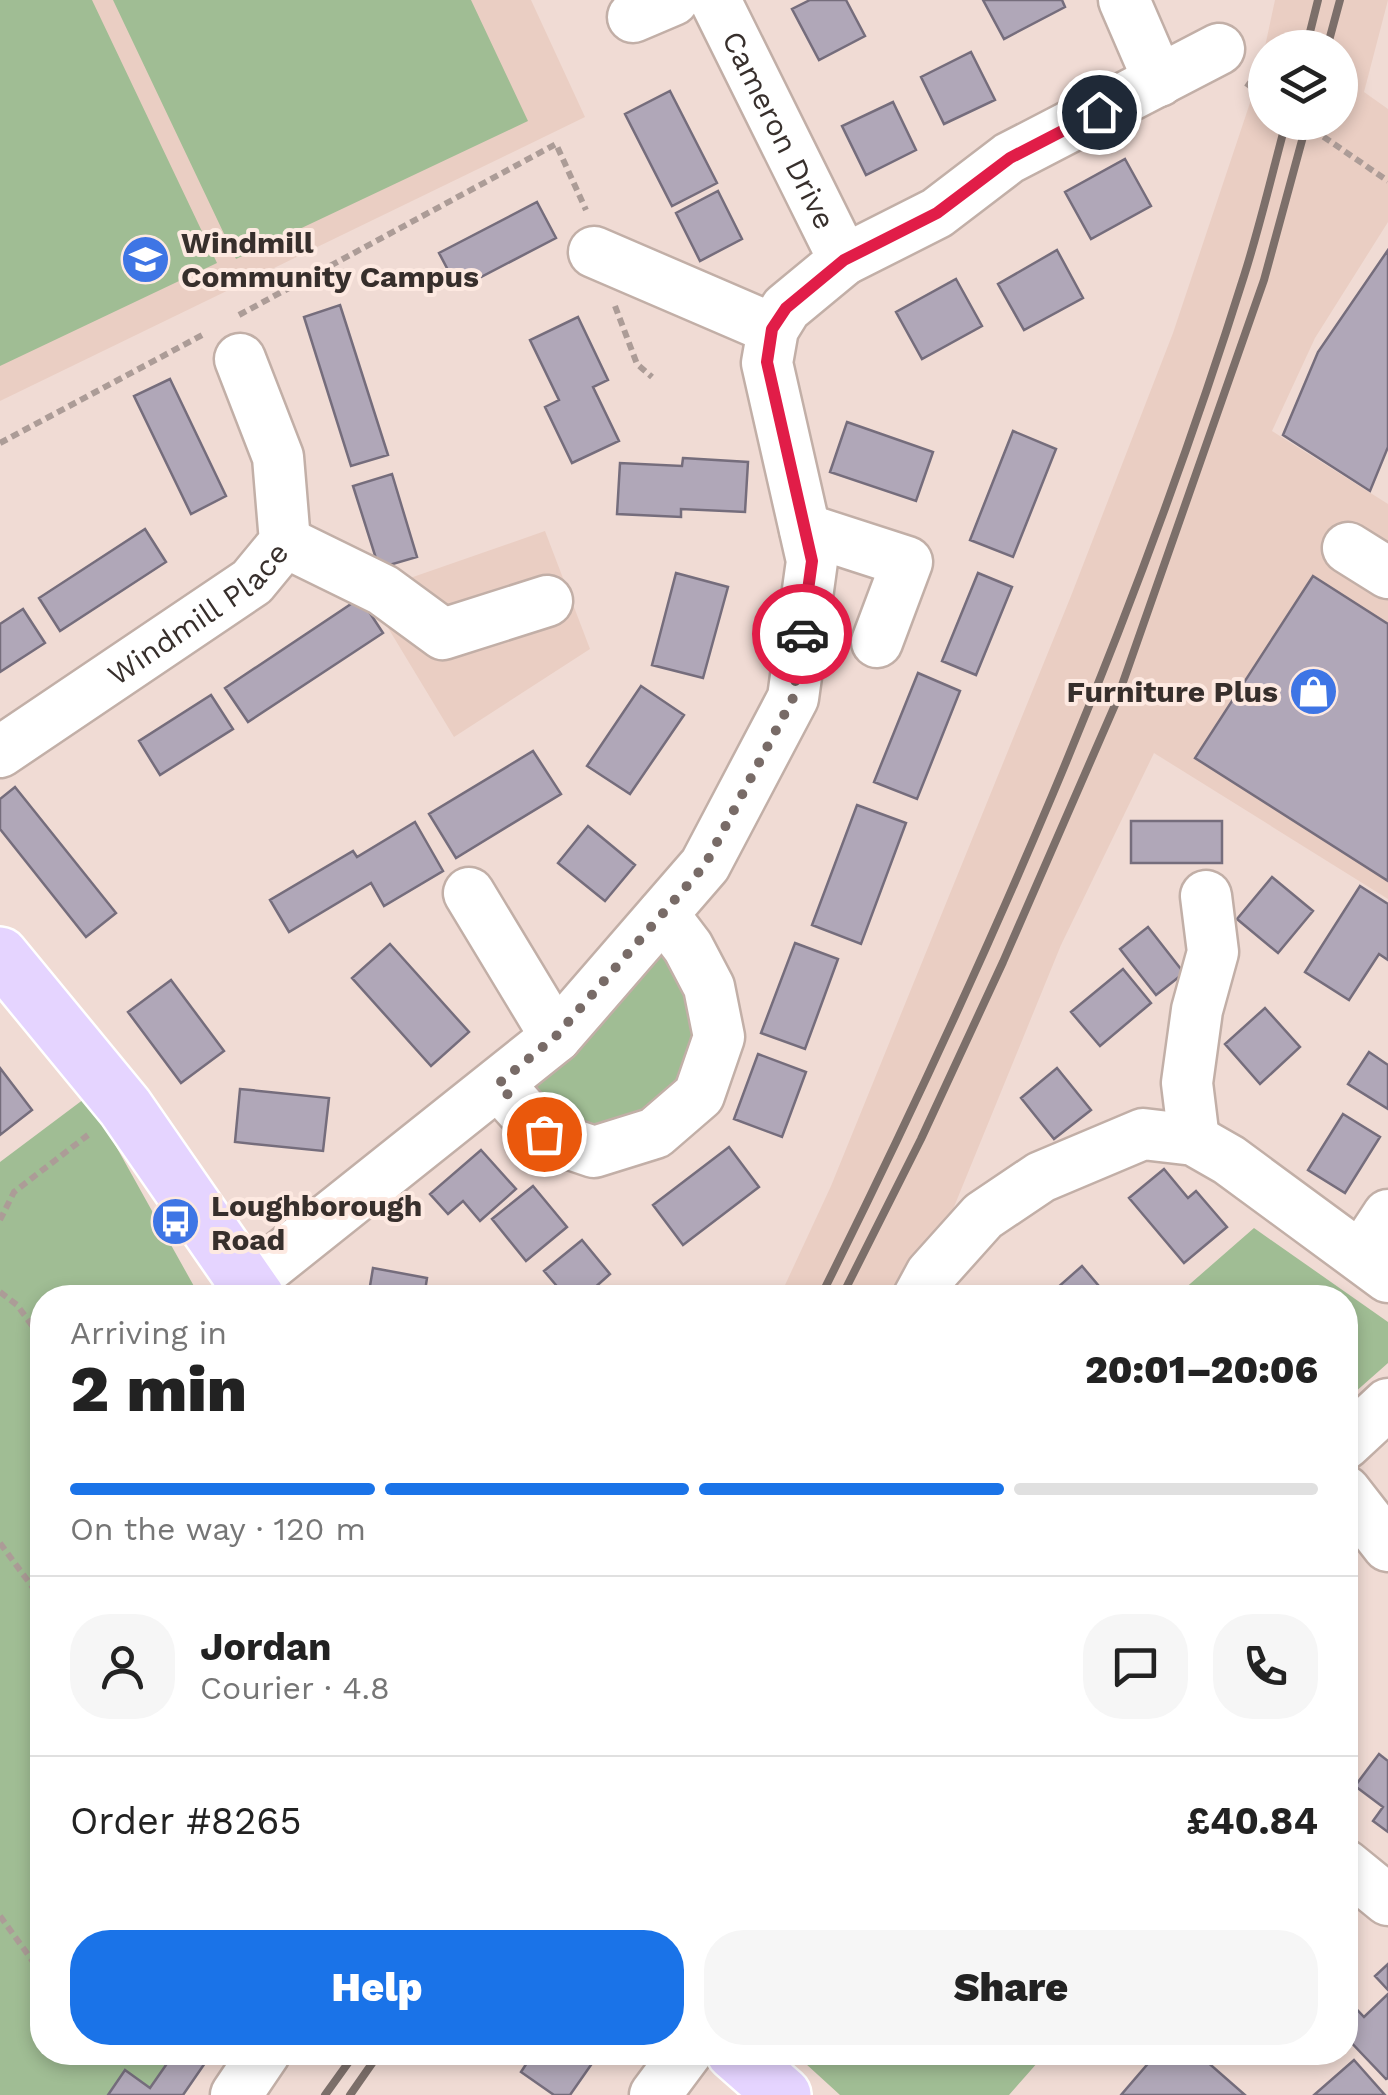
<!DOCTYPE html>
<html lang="en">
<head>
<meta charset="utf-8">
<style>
	:root { --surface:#fff; --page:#f6f6f6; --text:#222; --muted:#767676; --line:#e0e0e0; --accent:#1a73e8 }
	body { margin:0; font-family:"Work Sans",sans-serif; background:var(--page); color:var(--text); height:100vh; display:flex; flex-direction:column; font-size:38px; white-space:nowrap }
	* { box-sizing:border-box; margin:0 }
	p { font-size:32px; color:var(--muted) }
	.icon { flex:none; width:55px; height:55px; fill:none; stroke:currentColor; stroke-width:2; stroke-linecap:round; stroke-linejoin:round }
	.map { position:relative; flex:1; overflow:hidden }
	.panel { position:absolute; left:30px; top:1285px; width:1328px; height:780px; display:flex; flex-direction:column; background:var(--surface); border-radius:40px; box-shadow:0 5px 15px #0003 }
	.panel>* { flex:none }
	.fabs { position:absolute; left:1248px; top:30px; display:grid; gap:20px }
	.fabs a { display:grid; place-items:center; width:110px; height:110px; border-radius:50%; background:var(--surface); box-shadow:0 5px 15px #0003; font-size:50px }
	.pin { position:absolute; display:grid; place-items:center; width:85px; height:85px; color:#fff; margin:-42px; border:5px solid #fff; border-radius:50%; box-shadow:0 2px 10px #0007 }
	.courier { position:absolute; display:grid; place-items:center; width:100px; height:100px; margin:-50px; border:8px solid #e11d48; border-radius:50%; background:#fff; color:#222; box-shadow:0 2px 12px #0007 }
	.overview em { font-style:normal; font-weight:800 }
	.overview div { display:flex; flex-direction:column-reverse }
	.overview { display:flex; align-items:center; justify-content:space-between; height:170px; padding:0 40px }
	h1 { font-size:65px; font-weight:800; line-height:75px }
	.bar { display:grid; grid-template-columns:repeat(4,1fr); gap:15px 10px; align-content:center; height:120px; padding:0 40px }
	.bar i { height:12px; border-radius:8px; background:var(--line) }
	.bar .active { background:var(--accent) }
	.bar p { grid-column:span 4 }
	.line { display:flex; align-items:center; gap:25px; padding:0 40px; border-top:2px solid var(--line) }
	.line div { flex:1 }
	.round { display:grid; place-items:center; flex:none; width:105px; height:105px; border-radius:40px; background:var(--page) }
	.cta { display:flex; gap:20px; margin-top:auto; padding:20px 40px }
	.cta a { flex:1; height:115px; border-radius:40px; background:var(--accent); color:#fff; font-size:40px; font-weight:800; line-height:115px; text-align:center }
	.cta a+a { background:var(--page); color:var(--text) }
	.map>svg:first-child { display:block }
</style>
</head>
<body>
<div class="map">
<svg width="1388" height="2095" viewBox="0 0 1388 2095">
	<rect width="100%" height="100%" fill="#f0dbd4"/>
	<!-- built -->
	<path fill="#eacec3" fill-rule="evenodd" d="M0 0H531L585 117 0 401Z
		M1275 0H1388L1364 92 1388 109V222L1315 338 1272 431 1388 504V899L1154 753 1061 945 947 1224 908 1297 779 1298 831 1186 1071 596 1173 333 1258 79ZM1265 48H1340V122H1265Z
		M545 531 590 649 454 737 367 593Z"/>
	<!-- green -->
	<path fill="#a0bd94" d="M0 0H92L217 263 0 366Z
		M113 0H471L528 121 236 259Z
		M670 940 700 977 692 1071 642 1114 586 1132 526 1094Z
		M88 1096 200 1297 42 1298V2052L210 2053 180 2095H0V1162Z
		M1254 1228 1388 1322V1363L1345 1401V1298L1175 1297Z
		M794 2053H1046L1009 2095H840Z"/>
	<!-- building -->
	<path fill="#b0a7b8" stroke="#756d7c" stroke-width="2.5" d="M810 0H846L865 36 819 60 792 9Z
		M983 0H1062L1065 7 1004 39Z
		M971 52 995 100 944 124 921 77Z
		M670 91 717 183 672 206 625 114Z
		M893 102 916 150 866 175 842 126Z
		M1125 159 1151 206 1091 239 1065 192Z
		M718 191 742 239 700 261 676 213Z
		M537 202 556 238 458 289 439 253Z
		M1057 250 1083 298 1024 330 998 284Z
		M1388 250V447L1370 491 1283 435 1318 352Z
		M956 279 982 326 922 359 896 312Z
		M340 305 388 455 351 466 304 317Z
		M578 317 608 380 593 387 619 441 572 463 545 407 559 400 530 340Z
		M170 379 226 496 191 514 134 396Z
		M847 422 933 452 916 501 830 472Z
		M1013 431 1056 449 1013 557 970 540Z
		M683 458 748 462 745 512 681 509V517L617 514 620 463 682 466Z
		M392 474 417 557 379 568 353 486Z
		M145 529 166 562 60 631 39 598Z
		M676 573 728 587 703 678 652 665Z
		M978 573 1012 587 976 675 942 661Z
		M1313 576 1388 624V881L1195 758Z
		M360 598 383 633 248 722 225 688Z
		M23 609 45 643 0 672V624Z
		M918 673 960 691 917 799 874 782Z
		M641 686 684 715 630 794 587 766Z
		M211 695 233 729 160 775 139 741Z
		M533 751 561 794 456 858 429 814Z
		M15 787 116 913 86 937 0 829V799Z
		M857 805 906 823 861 944 812 925Z
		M1131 821H1222V863H1131Z
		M415 822 443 871 384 906 371 883 289 932 270 900 353 851 357 857Z
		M588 826 635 865 605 901 558 863Z
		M1272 877 1313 911 1278 953 1237 919Z
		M1360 886 1388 904V960L1379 954 1349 1000 1305 972Z
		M1148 927 1184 973 1156 995 1120 949Z
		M795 943 838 959 805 1049 761 1033Z
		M390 944 469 1032 431 1066 352 978Z
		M1123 969 1151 1003 1100 1046 1071 1012Z
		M171 980 224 1051 181 1083 128 1012Z
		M1265 1008 1300 1047 1260 1084 1225 1044Z
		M1369 1052 1388 1065V1109L1348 1084Z
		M758 1054 806 1072 782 1137 734 1119Z
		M0 1068 32 1110 0 1135Z
		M1057 1068 1091 1110 1054 1139 1021 1098Z
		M240 1089 329 1098 323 1151 235 1142Z
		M1343 1114 1380 1137 1345 1193 1308 1170Z
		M729 1147 759 1187 683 1245 653 1205Z
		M481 1150 516 1189 480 1221 463 1201 448 1214 430 1194Z
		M1164 1169 1188 1198 1196 1191 1227 1227 1184 1263 1129 1198Z
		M533 1186 567 1227 526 1261 492 1219Z
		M582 1240 610 1274 583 1298H567L544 1271Z
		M1082 1266 1109 1298H1049L1048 1296Z
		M373 1268 427 1278 424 1298H368Z
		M1379 1754 1388 1761V1832L1373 1821 1383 1807 1355 1786Z
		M1388 1964V1990L1375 1976Z
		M1388 1994V2078L1386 2079 1345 2036V1997L1364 2017Z
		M175 2052H190L205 2063 183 2095H108L125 2070 150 2088Z
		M534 2052H600L570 2095H554L521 2072Z
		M1158 2052H1196L1245 2095H1121Z
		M1354 2060 1385 2095H1314Z"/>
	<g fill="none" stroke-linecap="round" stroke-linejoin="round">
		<defs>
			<g id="minor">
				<path id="s1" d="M715 0 844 260"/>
				<path d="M1124 0 1159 81"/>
				<path d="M633 17 673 0"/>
				<path d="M594 252 773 329"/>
				<path d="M805 529 907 562 877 642"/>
				<path d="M285 542 383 590 443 634 547 601"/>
				<path d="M1348 548 1388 573"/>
				<path id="s2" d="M0 752 252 582 285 542 278 457 240 359"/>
				<path d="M469 893 556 1037"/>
				<path d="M498 1084 544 1135 594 1152 655 1133 699 1095 719 1037 709 987 688 947 663 914"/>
				<path d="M1194 1140 1187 1083 1197 1010 1213 952 1206 896"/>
				<path d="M1361 1256 1388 1215"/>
				<path d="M249 1282 556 1037 705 865 793 698 812 561 767 363 773 329 786 308 844 260 937 213 1009 158 1219 49"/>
				<path d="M918 1298 931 1274 983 1216 1041 1177 1143 1134 1194 1140 1229 1160 1388 1277"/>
				<path d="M1345 1444 1388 1404"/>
				<path d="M1345 1491 1388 1546"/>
				<path d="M1345 1865 1388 1900"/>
				<path d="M236 2095 265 2052"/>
				<path d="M655 2095 687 2052"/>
			</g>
			<path id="major" d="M0 955 125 1107 257 1298
				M734 2052 783 2095"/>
		</defs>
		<!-- minor casing -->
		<use href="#minor" stroke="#c2afa7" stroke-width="55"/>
		<!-- major casing -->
		<use href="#major" stroke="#fff" stroke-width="60"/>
		<!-- path -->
		<path stroke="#ac9c97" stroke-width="6" stroke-dasharray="8 5" stroke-linecap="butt" d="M1246 83 1265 97
			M615 306 637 364 652 377
			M239 315 556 144 586 210
			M0 443 206 333
			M0 1220 14 1192 88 1135
			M0 1292 17 1305 42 1339
			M0 1543 42 1600
			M0 1916 42 1974"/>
		<!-- minor -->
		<use href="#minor" stroke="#fff" stroke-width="50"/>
		<!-- major -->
		<use href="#major" stroke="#e5d4ff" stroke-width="55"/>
		<!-- rail -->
		<path stroke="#7c6f6a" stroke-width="8" d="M1306 48 1318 0
			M1327 48 1340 0
			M820 1298C985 967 1133 629 1244 276 1260 226 1272 174 1286 122
			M841 1298 921 1139 1003 962 1115 705 1264 280 1307 122
			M325 2095 356 2052
			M350 2095 380 2052"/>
		<!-- path-bridge -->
		<path stroke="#ac9c97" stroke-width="6" stroke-dasharray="8 5" stroke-linecap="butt" d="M1302 122 1388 181"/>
	</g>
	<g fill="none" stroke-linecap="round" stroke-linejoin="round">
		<!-- done -->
		<path stroke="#786b67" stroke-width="10" stroke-dasharray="0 18" d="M544 1134 498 1084 556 1036 705 865 793 698 802 634"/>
		<!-- route -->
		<path stroke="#e11d48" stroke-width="12" d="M802 634 812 561 767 362 772 329 786 308 844 260 937 213 1010 158 1099 112"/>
	</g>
	<!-- icons -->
	<defs>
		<symbol id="school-disc" viewBox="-11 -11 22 22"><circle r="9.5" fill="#3e75e5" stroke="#fde9e1"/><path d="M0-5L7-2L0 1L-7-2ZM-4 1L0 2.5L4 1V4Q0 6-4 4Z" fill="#fff"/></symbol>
		<symbol id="shop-disc" viewBox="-11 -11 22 22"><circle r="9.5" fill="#3e75e5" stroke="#fde9e1"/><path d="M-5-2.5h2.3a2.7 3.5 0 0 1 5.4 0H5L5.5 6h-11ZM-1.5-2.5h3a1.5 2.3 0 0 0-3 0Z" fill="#fff"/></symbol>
		<symbol id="bus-disc" viewBox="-11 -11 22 22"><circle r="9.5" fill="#3e75e5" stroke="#fde9e1"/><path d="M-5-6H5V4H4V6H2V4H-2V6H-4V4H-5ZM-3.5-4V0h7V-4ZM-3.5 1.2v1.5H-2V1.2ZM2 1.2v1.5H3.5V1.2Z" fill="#fff"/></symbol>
	</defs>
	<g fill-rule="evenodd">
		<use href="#school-disc" x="118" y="232" width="55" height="55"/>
		<use href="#shop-disc" x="1286" y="664" width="55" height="55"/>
		<use href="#bus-disc" x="148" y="1194" width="55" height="55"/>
	</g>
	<g text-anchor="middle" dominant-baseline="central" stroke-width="8" stroke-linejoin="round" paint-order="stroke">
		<!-- street labels -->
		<g font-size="30" fill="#372f2c" stroke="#fde9e1">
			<text stroke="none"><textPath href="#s1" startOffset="145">Cameron Drive</textPath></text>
			<text stroke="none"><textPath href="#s2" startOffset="242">Windmill Place</textPath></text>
		</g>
		<!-- poi labels -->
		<g font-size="30" font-weight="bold" fill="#372f2c" stroke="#fde9e1" text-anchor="start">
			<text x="181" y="242">Windmill<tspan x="181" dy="34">Community Campus</tspan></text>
			<text x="1278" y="691" text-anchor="end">Furniture Plus</text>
			<text x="211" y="1205">Loughborough<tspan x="211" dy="34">Road</tspan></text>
		</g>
	</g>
</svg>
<div class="fabs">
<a><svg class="icon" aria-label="layers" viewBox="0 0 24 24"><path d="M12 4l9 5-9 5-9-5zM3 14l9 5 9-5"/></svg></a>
</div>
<div class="pin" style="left:544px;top:1134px;background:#ea580c"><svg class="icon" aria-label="bag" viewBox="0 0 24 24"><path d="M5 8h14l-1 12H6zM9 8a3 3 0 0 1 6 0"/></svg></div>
<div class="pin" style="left:1099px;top:112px;background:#1f2937"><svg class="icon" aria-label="home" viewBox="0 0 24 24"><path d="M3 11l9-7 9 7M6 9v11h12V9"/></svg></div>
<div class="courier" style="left:802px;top:634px"><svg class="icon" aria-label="car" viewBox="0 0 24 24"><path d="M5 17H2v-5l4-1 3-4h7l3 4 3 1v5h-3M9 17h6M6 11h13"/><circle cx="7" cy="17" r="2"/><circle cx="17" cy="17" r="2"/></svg></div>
<section class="panel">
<div class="overview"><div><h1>2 min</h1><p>Arriving in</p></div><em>20:01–20:06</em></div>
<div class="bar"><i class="active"></i><i class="active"></i><i class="active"></i><i></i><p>On the way · 120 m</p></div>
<div class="line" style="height:180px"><a class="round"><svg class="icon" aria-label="person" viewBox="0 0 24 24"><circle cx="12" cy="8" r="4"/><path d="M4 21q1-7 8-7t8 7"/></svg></a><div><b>Jordan</b><p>Courier · 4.8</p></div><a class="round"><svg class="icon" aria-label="chat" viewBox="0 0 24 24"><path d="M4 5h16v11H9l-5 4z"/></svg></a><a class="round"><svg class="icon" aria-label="phone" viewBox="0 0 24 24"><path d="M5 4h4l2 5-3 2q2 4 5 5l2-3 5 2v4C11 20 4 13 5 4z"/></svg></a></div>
<div class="line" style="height:130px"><div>Order #8265</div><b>£40.84</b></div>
<div class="cta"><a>Help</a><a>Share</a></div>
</section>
</div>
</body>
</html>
